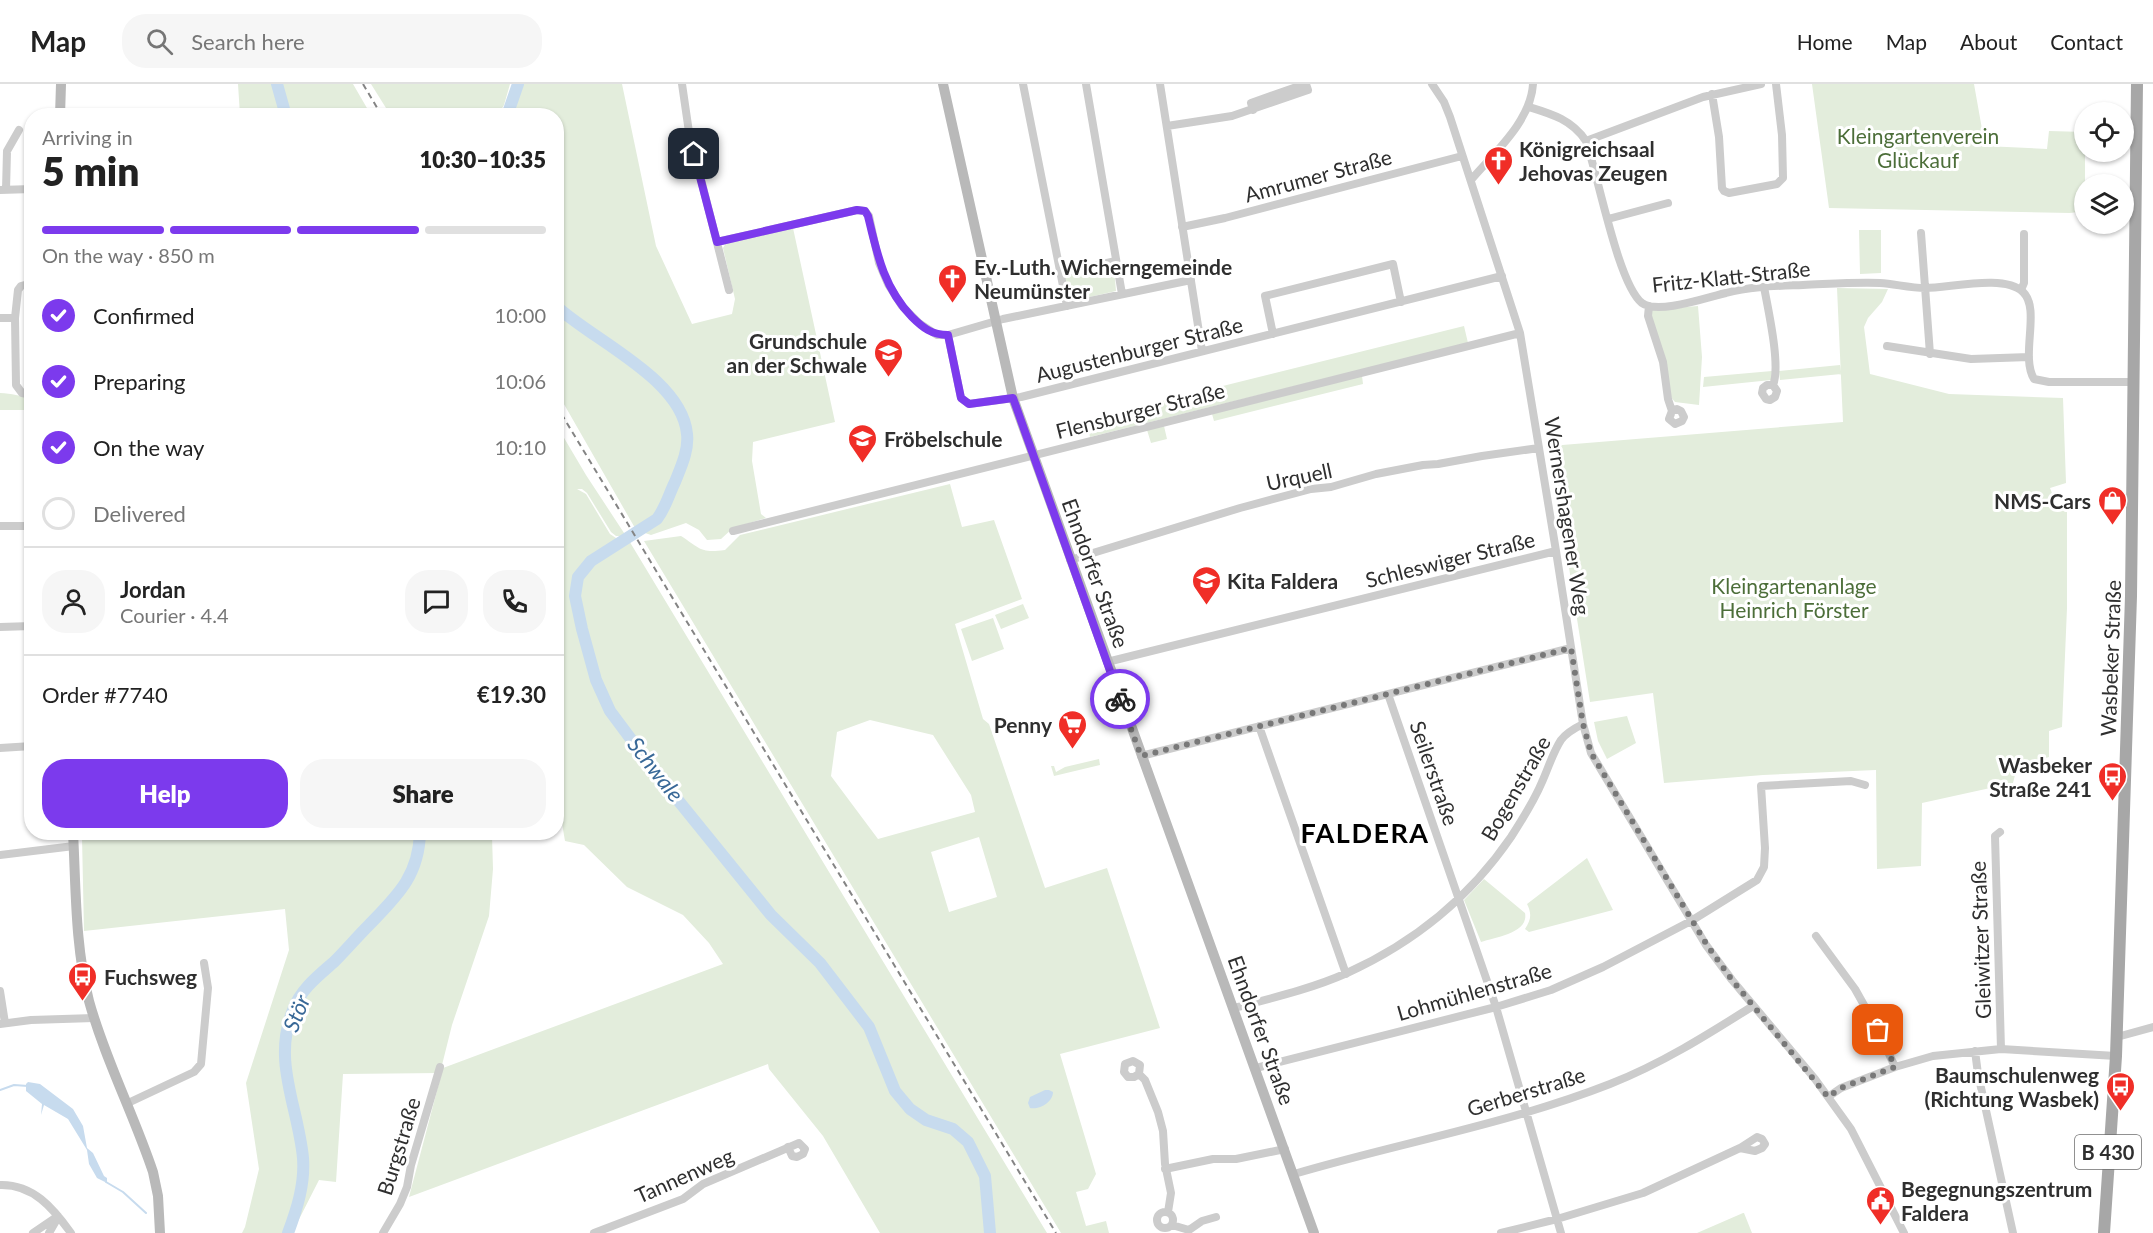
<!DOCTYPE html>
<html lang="en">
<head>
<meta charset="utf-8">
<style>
	:root { --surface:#fff; --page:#f6f6f6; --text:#222; --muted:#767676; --line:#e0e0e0; --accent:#7c3aed }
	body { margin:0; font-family:Lato,sans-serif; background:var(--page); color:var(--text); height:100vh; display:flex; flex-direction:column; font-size:22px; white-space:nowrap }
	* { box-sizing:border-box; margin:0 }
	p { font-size:20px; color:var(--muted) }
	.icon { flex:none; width:33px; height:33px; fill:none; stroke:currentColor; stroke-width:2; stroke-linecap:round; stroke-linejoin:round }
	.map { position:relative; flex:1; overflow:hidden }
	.panel { position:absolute; left:24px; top:24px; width:540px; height:732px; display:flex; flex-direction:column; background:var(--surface); border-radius:24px; box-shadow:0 2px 4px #0004 }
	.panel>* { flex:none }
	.fabs { position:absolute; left:2074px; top:18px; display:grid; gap:12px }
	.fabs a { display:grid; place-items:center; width:60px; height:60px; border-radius:50%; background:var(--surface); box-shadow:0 2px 4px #0004; font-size:30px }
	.pin { position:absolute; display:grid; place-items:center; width:51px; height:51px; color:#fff; margin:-26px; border-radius:12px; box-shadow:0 3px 9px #0006 }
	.courier { position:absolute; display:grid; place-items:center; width:60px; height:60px; margin:-30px; border:4px solid #7c3aed; border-radius:50%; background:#fff; color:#222; box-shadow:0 2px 8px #0007 }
	.headline em { font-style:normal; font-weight:800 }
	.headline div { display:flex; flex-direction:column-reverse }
	.headline { display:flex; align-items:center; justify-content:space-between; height:102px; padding:0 18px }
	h1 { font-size:39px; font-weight:800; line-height:45px }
	.bar { display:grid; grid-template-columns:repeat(4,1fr); gap:9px 6px; align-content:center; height:72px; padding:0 18px }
	.bar i { height:8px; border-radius:4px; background:var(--line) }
	.bar .selected { background:var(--accent) }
	.bar p { grid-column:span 4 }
	.line { display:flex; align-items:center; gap:15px; padding:0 18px; border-top:2px solid var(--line) }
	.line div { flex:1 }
	.round { display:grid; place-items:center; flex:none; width:63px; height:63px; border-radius:24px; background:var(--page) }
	ol { padding:0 18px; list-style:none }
	li { display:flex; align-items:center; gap:18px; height:66px }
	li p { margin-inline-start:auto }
	li .icon { padding:6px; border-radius:50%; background:var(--accent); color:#fff; stroke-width:4 }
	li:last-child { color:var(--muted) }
	li i { width:33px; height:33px; border:3px solid var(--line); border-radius:50% }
	.primary-button { display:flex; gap:12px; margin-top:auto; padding:12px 18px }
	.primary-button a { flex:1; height:69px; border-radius:24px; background:var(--accent); color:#fff; font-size:24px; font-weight:800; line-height:69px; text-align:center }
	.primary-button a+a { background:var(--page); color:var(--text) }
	header { display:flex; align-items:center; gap:36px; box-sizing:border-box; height:84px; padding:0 30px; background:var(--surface); border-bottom:2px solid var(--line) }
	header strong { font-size:28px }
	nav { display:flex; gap:33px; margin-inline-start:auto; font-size:21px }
	.search { width:420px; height:54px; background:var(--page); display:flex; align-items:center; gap:15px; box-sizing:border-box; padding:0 21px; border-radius:24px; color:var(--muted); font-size:22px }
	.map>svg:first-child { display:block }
</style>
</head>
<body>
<header>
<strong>Map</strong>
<div class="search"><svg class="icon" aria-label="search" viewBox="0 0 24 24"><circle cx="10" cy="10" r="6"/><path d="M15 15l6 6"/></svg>Search here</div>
<nav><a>Home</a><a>Map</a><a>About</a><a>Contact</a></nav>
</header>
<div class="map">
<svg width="2153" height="1149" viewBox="0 0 2153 1149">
	<rect width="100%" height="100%" fill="#fff"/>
	<!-- green -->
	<path fill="#e3eddc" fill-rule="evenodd" d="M238 0H353L371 31H240Z
		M371 0H510L504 21 498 31 391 32Z
		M518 0H622L656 162 692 240 732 230 735 215 723 164 726 159 793 144 835 338 753 358 752 377 761 430 766 434 733 444 721 455 707 456 699 446 686 439 651 451 645 449 665 430 686 379 689 353 667 405 654 432 635 444 557 308 556 32H505L509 26Z
		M1812 0H1974L1985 62 2047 65 2049 47 2085 48V127L2070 129 1829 124Z
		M1859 146H1881V189L1860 190Z
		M1111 181 1114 184 1116 207 1072 217 1070 216 1065 194 1066 191Z
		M1837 204 1888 205 1882 218 1868 234 1864 243 1870 290 1949 310 2063 314 2066 399 2050 404 2057 422 2067 419V524L2062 643 2049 647V673L2017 683 2013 699 1922 719 1921 782 1877 785 1876 686 1763 691 1664 699 1653 609 1590 618 1550 362 1843 338Z
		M1698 222 1702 273 1699 321 1675 318 1670 312 1650 228 1651 226Z
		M1464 242 1468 259 1090 353 1086 336Z
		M1840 281 1841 290 1780 296 1779 287Z
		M1772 287 1771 296 1703 303 1704 293Z
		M1362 292 1363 300 1214 337 1212 330Z
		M0 309C12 309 20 313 31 313V326H0Z
		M557 342 586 391 626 452H616L611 448 587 409 582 405H577L586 410 610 450 622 458 628 455 1047 1149H880L823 1052 769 985 768 980 409 1113 443 984 723 880 709 859 683 831 627 803 584 761 565 757 556 704Z
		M1164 342 1167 355 1151 359 1147 346Z
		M950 400 962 443 994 436 1022 515 955 540 983 635 989 640 1045 804 1107 784 1160 944 1060 970 1096 1090 1088 1105 1076 1108 1086 1142 1106 1137 1109 1149H1061L644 457 681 452C701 465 700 469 725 466L740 451ZM870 636 933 651 971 711 975 728 878 755 831 692 837 648ZM979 753 997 813 949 828 931 768Z
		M1023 520 1029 534 1001 545 995 531Z
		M993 534 1004 565 972 577 961 545Z
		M1627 632 1636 659 1607 675 1598 657 1594 638Z
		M1099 675 1100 681 1054 692 1051 682H1054L1056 688 1065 683Z
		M135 748H454L455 754 492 752 493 785 489 832 452 941 440 989 343 990 336 1098 319 1096 292 1149H242L245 1143 259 1085 246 999 289 866 285 825 84 847 82 753Z
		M1587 774 1613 826 1529 848 1525 845C1531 836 1532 830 1527 820Z
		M1484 795 1525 829C1529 849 1495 853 1481 858L1464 816Z
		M1744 1129 1752 1149H1697L1743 1129Z"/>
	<!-- water -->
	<path fill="#c7dbee" d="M28 998 40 1000 73 1025 83 1042 87 1064 93 1069 104 1092 107 1094V1099L97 1094 89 1080 87 1066 68 1035 44 1021 41 1031 42 1020 26 1007V1000Z
		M1045 1006H1049L1053 1008C1053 1018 1040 1026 1030 1024L1028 1019 1030 1013Z"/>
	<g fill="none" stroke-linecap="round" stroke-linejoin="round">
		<!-- stream -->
		<path stroke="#c7dbee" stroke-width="2" d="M0 1006 14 1001 28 1002
			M106 1098 123 1108 146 1129"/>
		<!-- river -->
		<path stroke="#c7dbee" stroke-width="12" d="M277 0 286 32
			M505 32 509 26 518 0
			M556 222C594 257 682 295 687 350 689 366 681 383 675 398 669 410 666 423 657 435L591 477 578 493 575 512 582 545 596 596 610 627 660 694 771 831 820 879 869 943 895 1007 910 1025 926 1036 953 1045 968 1058 985 1092 990 1149
			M288 1149C297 1125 305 1100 303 1074 298 1022 272 977 293 926 301 905 318 892 334 878 346 866 357 853 369 841 397 812 419 792 420 748"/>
		<!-- street -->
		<path stroke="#ccc" stroke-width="8" d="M682 0 689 48 729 206
			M1023 0 1067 222
			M1086 0 1122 210
			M1160 0 1202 267
			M1432 0 1444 18 1450 33 1520 249 1556 467 1583 640 1591 669 1706 861 1732 896 1815 995 1851 1045 1904 1149
			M1712 10 1719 53 1722 104 1724 107 1729 109 1777 100 1783 94 1782 51 1776 0
			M1529 23C1552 30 1572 36 1586 57 1598 91 1618 200 1642 219 1658 231 1708 213 1726 209 1751 202 1777 202 1803 201 1829 200 1854 198 1880 199 1895 200 1910 204 1925 204 1950 204 2004 190 2023 208 2041 225 2020 272 2034 295L2049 298H2135
			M1253 26 1251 19 1305 0
			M1167 42 1232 32 1308 6 1306 0
			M1586 57 1703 13 1761 0
			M1471 96C1494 69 1531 37 1533 0
			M0 106 32 105
			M6 106 7 67 19 46
			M1608 135 1668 119
			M1182 143 1225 134 1462 72
			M1921 149 1930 270
			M717 158 857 126 865 127 869 132 879 179 888 200 902 222 919 239 937 251H948L1003 235 1191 196
			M1061 189 1116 177
			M32 199 21 202 18 206 15 234 16 301 22 309 32 311
			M1764 203C1768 225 1781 282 1773 301H1767L1763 304 1762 309 1766 315 1770 316 1775 313 1777 307 1773 301
			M2021 206 2024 199V150
			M1649 222 1648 232 1663 278 1668 315 1672 327 1669 335 1675 340 1682 337 1684 333 1681 327 1677 325 1672 327
			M0 234H15
			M1273 250 1265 212 1393 180 1401 218
			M948 251 961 314 969 320 1021 313 1502 192
			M1887 262 1971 275 2029 273
			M0 442H32
			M733 447 1520 249
			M1070 476 1240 424 1311 405 1331 403 1376 390 1423 381 1438 380 1482 372 1539 364
			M0 543 32 542
			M1107 578 1556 467
			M1388 610 1496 923 1561 1149
			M1259 642 1346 890
			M0 664 32 662
			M1141 672 1571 564
			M2000 748 1995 752 2001 965
			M0 771 74 762
			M1816 852 1855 905 1878 946 1895 983
			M0 907 5 939
			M1234 924C1272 914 1311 905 1347 889 1413 859 1470 813 1511 753 1522 736 1534 717 1542 698 1548 685 1553 668 1561 656 1566 649 1575 644 1583 640
			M0 940 31 936 94 934
			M2117 953 2153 943
			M1975 967 1978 990 2013 1149
			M1256 984 1496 923 1551 906 1603 883 1691 837 1757 796 1764 783 1765 764 1761 702 1851 697 1865 701
			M1139 990 1134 993H1128L1124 988 1125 980 1133 977 1140 981 1139 990 1145 996 1158 1028 1163 1047 1165 1080 1171 1109 1168 1128
			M1828 1013 1841 1004 1895 983 1933 972 2001 965 2116 972
			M128 1019 194 988 201 980 208 904 204 879
			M1165 1085 1213 1075H1236L1285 1065
			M1294 1090C1399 1059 1508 1040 1610 1000 1661 980 1707 951 1753 922
			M0 1101C33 1100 53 1124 71 1149
			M1157 1136a8 8 0 1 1 16 0a8 8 0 1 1-16 0Z
			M1172 1141 1189 1146 1202 1137 1216 1133
			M33 1149 58 1132
			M49 1149 57 1135
			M383 1149 400 1120 407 1103 411 1081 440 983
			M594 1149 683 1115 703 1100 799 1059 805 1065 803 1070 797 1073 792 1072 788 1063
			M1501 1149 1557 1135 1643 1109 1740 1064 1757 1053 1762 1055 1765 1060 1762 1064 1755 1067 1740 1064"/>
		<!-- secondary -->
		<path stroke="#b9b9b9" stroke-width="10" d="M943 0 1013 314 1314 1149
			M60 32 61 0
			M73 748C76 805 75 862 89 917 105 975 134 1031 153 1088L158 1112 160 1149"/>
		<!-- primary -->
		<path stroke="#a7a7a7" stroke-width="12" d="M2104 1149 2116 972 2131 512 2137 0"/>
		<!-- rail -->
		<path stroke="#848484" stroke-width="2" stroke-dasharray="6 4.5" stroke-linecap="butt" d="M363 0 382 32
			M556 321 1056 1149"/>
	</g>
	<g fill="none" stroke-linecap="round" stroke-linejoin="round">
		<!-- done -->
		<path stroke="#787878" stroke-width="6" stroke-dasharray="0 10.8" d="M1120 615 1141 672 1571 564 1583 640 1591 669 1707 861 1732 896 1828 1013 1841 1004 1895 983 1878 946"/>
		<!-- route -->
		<path stroke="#7c3aed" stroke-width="8" d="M694 70 717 158 857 126 865 127 868 132C877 170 884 204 912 233 923 244 932 251 948 251L961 314 969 320 1013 314 1120 615"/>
	</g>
	<!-- icons -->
	<defs>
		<symbol id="church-pin" viewBox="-11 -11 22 30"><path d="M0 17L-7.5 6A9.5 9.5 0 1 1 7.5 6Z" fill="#f02e27" stroke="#fff"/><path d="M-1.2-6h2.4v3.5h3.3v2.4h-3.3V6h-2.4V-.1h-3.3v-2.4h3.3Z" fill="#fff"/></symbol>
		<symbol id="school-pin" viewBox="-11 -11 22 30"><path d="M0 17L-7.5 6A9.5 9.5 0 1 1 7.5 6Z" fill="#f02e27" stroke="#fff"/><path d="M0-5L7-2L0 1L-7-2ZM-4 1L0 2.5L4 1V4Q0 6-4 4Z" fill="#fff"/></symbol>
		<symbol id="shop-pin" viewBox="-11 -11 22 30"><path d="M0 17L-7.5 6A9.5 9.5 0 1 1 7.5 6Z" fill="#f02e27" stroke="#fff"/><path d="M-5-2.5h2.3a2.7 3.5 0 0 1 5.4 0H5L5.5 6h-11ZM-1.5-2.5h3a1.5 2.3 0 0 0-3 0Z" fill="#fff"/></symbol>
		<symbol id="supermarket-pin" viewBox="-11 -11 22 30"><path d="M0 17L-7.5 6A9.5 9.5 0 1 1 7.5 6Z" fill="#f02e27" stroke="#fff"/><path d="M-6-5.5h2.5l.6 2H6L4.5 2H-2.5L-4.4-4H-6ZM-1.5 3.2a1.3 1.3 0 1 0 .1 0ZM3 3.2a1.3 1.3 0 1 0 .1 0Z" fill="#fff"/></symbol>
		<symbol id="bus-pin" viewBox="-11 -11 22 30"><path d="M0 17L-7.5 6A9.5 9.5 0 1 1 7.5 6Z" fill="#f02e27" stroke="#fff"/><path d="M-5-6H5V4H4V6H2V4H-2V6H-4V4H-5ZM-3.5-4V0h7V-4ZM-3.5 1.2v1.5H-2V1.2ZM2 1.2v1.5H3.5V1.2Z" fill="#fff"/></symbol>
		<symbol id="civic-pin" viewBox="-11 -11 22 30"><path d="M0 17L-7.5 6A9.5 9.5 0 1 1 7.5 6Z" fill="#f02e27" stroke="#fff"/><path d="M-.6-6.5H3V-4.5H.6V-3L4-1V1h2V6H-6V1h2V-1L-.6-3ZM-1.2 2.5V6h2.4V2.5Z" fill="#fff"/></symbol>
	</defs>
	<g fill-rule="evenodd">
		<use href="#church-pin" x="1482" y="60" width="33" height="45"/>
		<use href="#church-pin" x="936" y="178" width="33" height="45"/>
		<use href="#school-pin" x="872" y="252" width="33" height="45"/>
		<use href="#school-pin" x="846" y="338" width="33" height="45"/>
		<use href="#shop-pin" x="2096" y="400" width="33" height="45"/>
		<use href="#school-pin" x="1190" y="480" width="33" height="45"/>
		<use href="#supermarket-pin" x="1056" y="624" width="33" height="45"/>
		<use href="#bus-pin" x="2096" y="676" width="33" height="45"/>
		<use href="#bus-pin" x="66" y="876" width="33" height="45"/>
		<use href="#bus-pin" x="2104" y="986" width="33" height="45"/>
		<use href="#civic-pin" x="1864" y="1100" width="33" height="45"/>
	</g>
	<g text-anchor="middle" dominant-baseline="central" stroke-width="6" stroke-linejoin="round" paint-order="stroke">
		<!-- shield labels -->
		<rect fill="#fff" stroke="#6d6d6d" stroke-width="1.5" x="2075" y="1051" width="66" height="34" rx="4.5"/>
		<g font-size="20" font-weight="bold" fill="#2f2f2f">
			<text x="2108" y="1068">B 430</text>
		</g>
		<!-- park labels -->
		<g font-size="21" fill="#4c6e39" stroke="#fff">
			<text x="1918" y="51">Kleingartenverein<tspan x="1918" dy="24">Glückauf</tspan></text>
			<text x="1794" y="501">Kleingartenanlage<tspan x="1794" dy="24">Heinrich Förster</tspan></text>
		</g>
		<!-- poi labels -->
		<g font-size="21" font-weight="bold" fill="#2f2f2f" stroke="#fff" text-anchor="start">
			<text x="1519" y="64">Königreichsaal<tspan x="1519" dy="24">Jehovas Zeugen</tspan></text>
			<text x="974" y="182">Ev.-Luth. Wicherngemeinde<tspan x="974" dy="24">Neumünster</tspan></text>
			<text x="867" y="256" text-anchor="end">Grundschule<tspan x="867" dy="24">an der Schwale</tspan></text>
			<text x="884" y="354">Fröbelschule</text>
			<text x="2091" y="416" text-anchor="end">NMS-Cars</text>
			<text x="1227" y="496">Kita Faldera</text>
			<text x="1052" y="640" text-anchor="end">Penny</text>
			<text x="2092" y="680" text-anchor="end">Wasbeker<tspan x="2092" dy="24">Straße 241</tspan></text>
			<text x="104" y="892">Fuchsweg</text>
			<text x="2099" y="990" text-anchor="end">Baumschulenweg<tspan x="2099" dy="24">(Richtung Wasbek)</tspan></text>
			<text x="1901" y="1104">Begegnungszentrum<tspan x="1901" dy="24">Faldera</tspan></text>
		</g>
		<!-- street labels -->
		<g font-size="21" fill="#2f2f2f" stroke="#fff">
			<text transform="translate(1318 91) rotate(-15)">Amrumer Straße</text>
			<text transform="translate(1731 192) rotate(-6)">Fritz-Klatt-Straße</text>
			<text transform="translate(1139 265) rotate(-14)">Augustenburger Straße</text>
			<text transform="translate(1140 326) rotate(-14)">Flensburger Straße</text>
			<text transform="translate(1299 392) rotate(-12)">Urquell</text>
			<text transform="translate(1568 432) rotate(81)">Wernershagener Weg</text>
			<text transform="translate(1450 475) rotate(-14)">Schleswiger Straße</text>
			<text transform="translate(1096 489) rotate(70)">Ehndorfer Straße</text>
			<text transform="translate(2110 574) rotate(-88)">Wasbeker Straße</text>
			<text transform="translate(1435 689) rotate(71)">Seilerstraße</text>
			<text transform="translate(1515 704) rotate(-60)">Bogenstraße</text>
			<text transform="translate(1980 856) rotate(-92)">Gleiwitzer Straße</text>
			<text transform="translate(1474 907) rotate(-16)">Lohmühlenstraße</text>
			<text transform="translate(1262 946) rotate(70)">Ehndorfer Straße</text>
			<text transform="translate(1526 1007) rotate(-17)">Gerberstraße</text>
			<text transform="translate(398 1062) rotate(-73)">Burgstraße</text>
			<text transform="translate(684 1091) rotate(-24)">Tannenweg</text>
		</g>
		<!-- water labels -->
		<g font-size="22" font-style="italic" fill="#386897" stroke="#fff">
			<text transform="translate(656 685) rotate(52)">Schwale</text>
			<text transform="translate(296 929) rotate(-68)">Stör</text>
		</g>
		<!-- district labels -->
		<g font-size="27" font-weight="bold" letter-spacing="1.5" fill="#000" stroke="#fff">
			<text x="1365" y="748">FALDERA</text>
		</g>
	</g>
</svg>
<div class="fabs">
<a><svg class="icon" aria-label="locate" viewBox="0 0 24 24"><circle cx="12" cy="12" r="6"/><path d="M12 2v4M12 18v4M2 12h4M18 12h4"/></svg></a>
<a><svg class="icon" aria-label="layers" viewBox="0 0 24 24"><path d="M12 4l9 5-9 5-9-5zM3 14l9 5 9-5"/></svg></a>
</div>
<div class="pin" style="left:1878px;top:946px;background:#ea580c"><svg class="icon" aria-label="bag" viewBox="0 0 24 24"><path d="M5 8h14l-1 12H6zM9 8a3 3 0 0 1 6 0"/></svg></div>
<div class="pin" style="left:694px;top:70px;background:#1f2937"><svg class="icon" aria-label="home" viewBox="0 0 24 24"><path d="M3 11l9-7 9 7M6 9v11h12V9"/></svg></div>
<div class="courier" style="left:1120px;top:615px"><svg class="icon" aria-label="bike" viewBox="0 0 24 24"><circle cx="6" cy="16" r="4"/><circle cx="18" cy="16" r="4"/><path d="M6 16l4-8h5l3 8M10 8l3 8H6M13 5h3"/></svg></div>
<section class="panel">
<div class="headline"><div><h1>5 min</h1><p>Arriving in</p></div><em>10:30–10:35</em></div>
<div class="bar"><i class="selected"></i><i class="selected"></i><i class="selected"></i><i></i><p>On the way · 850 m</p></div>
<ol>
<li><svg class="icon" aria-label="check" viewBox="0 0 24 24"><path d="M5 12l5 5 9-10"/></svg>Confirmed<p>10:00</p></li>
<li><svg class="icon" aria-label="check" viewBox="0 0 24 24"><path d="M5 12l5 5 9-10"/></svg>Preparing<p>10:06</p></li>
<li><svg class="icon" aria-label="check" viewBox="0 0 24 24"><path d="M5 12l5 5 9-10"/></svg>On the way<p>10:10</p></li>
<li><i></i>Delivered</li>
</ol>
<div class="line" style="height:108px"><a class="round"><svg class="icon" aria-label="person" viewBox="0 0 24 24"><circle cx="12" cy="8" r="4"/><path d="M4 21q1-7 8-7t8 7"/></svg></a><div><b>Jordan</b><p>Courier · 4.4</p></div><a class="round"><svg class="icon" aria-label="chat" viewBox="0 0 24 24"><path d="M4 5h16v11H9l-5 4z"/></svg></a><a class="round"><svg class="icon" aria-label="phone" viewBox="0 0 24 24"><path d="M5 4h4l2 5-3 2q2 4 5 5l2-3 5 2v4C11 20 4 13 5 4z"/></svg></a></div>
<div class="line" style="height:78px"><div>Order #7740</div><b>€19.30</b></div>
<div class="primary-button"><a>Help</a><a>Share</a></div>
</section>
</div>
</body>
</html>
